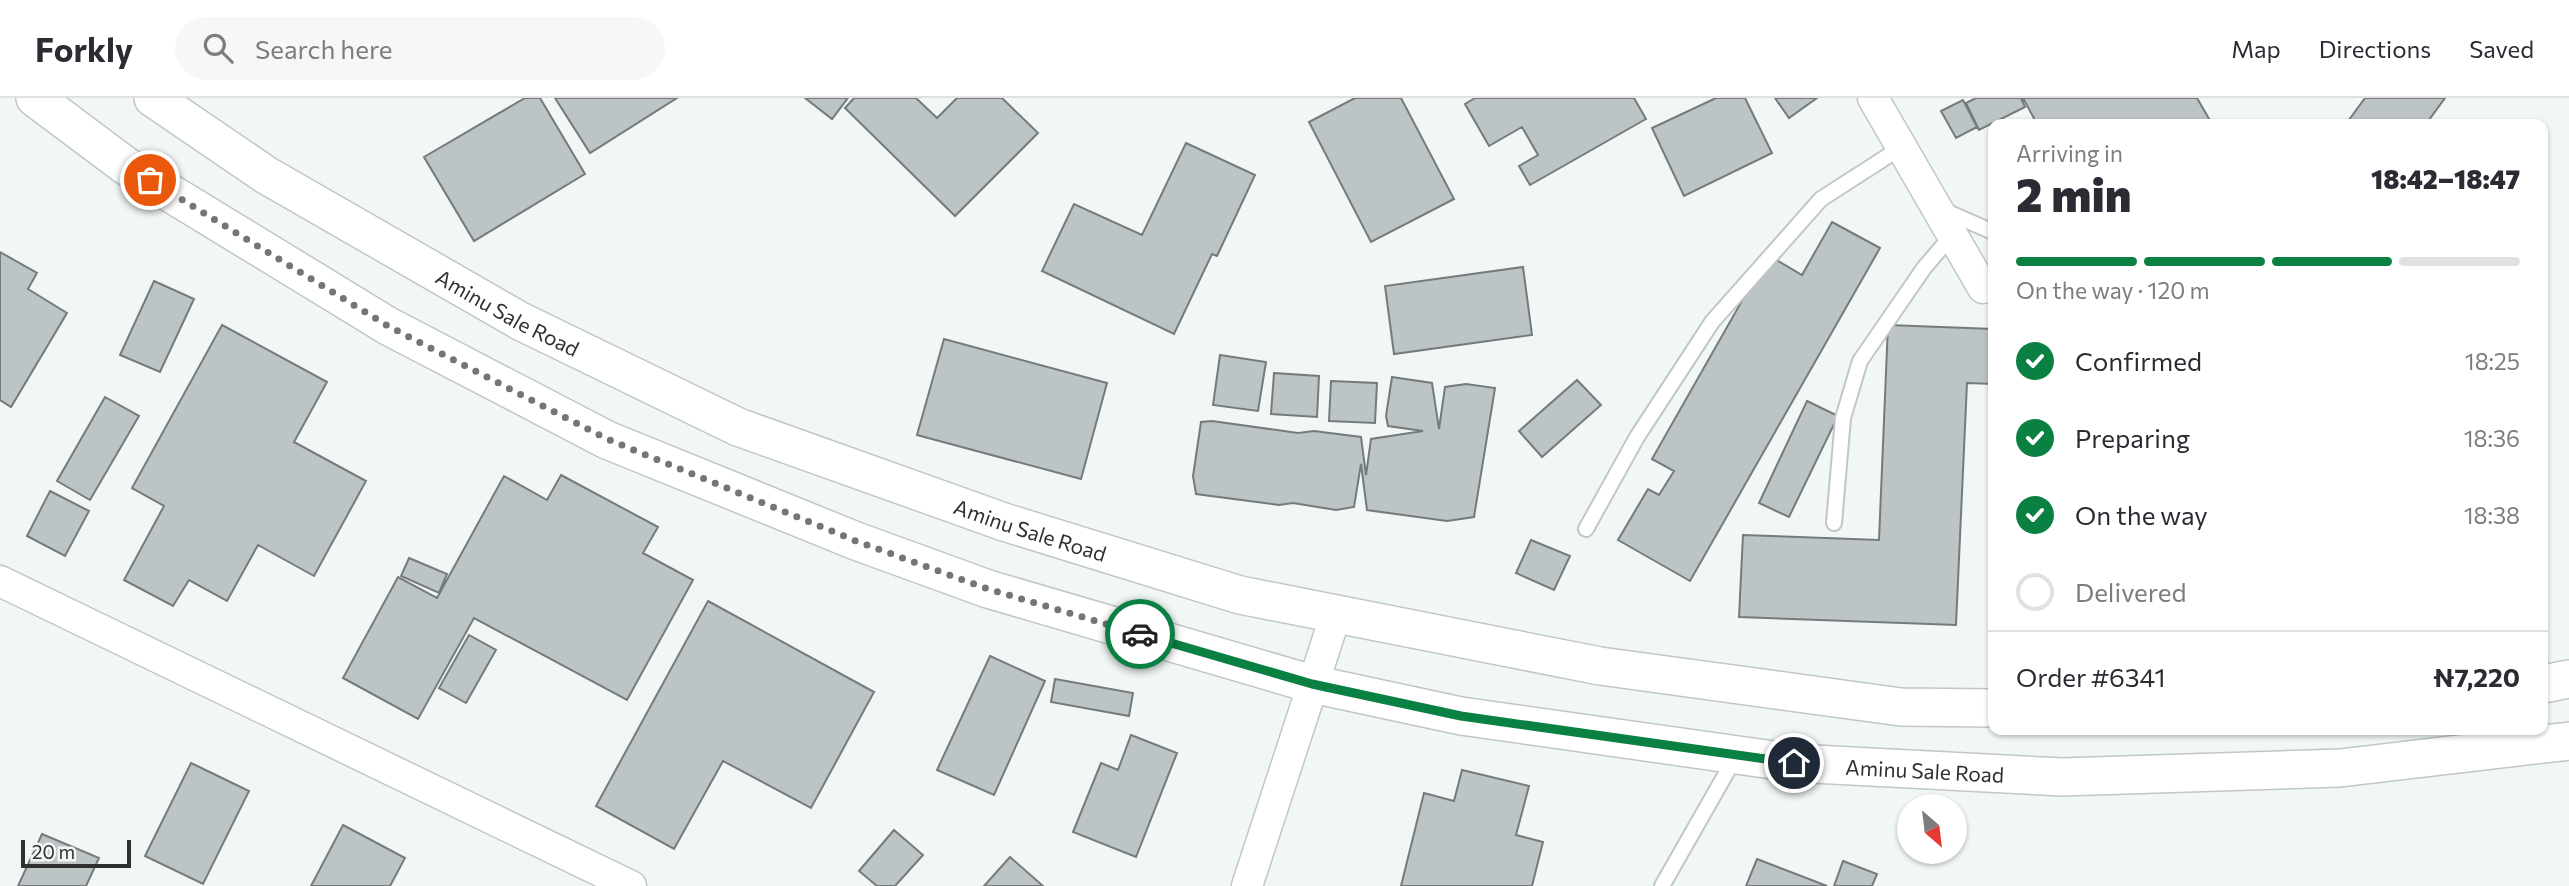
<!DOCTYPE html>
<html lang="en">
<head>
<meta charset="utf-8">
<style>
	:root { --surface:#fff; --page:#f7f7f7; --text:#2b2b33; --muted:#7c7c81; --line:#e1e1e2; --accent:#0b8043 }
	body { margin:0; font-family:Commissioner,sans-serif; background:var(--page); color:var(--text); height:100vh; display:flex; flex-direction:column; font-size:26px; white-space:nowrap }
	* { box-sizing:border-box; margin:0 }
	p { font-size:23px; color:var(--muted) }
	.icon { flex:none; width:38px; height:38px; fill:none; stroke:currentColor; stroke-width:2; stroke-linecap:round; stroke-linejoin:round }
	.map { position:relative; flex:1; overflow:hidden }
	.panel { position:absolute; left:1988px; top:21px; width:560px; height:616px; display:flex; flex-direction:column; background:var(--surface); border-radius:14px; box-shadow:0 2px 5px #0004 }
	.panel>* { flex:none }
	.needle { width:46px; rotate:152deg }
	.tools { position:absolute; left:1897px; top:696px; display:grid; gap:14px }
	.tools a { display:grid; place-items:center; width:70px; height:70px; border-radius:50%; background:var(--surface); box-shadow:0 2px 5px #0004; font-size:35px }
	.scale { position:absolute; left:21px; bottom:18px; width:110px; box-sizing:border-box; padding-left:7px; border:4px solid #2f3131; border-top:0; font-size:19px; line-height:24px; white-space:nowrap; color:#2f3131; -webkit-text-stroke:5px #f0f7f5; paint-order:stroke }
	.pin { position:absolute; display:grid; place-items:center; width:60px; height:60px; color:#fff; margin:-30px; border:4px solid #fff; border-radius:50%; box-shadow:0 2px 7px #0007 }
	.courier { position:absolute; display:grid; place-items:center; width:70px; height:70px; margin:-35px; border:5px solid #0b8043; border-radius:50%; background:#fff; color:#222; box-shadow:0 2px 9px #0007 }
	.head em { font-style:normal; font-weight:800 }
	.head div { display:flex; flex-direction:column-reverse }
	.head { display:flex; align-items:center; justify-content:space-between; height:119px; padding:0 28px }
	h1 { font-size:46px; font-weight:800; line-height:52px }
	.bar { display:grid; grid-template-columns:repeat(4,1fr); gap:10px 7px; align-content:center; height:84px; padding:0 28px }
	.bar i { height:9px; border-radius:5px; background:var(--line) }
	.bar .on { background:var(--accent) }
	.bar p { grid-column:span 4 }
	.line { display:flex; align-items:center; gap:18px; padding:0 28px; border-top:2px solid var(--line) }
	.line div { flex:1 }
	ol { padding:0 28px; list-style:none }
	li { display:flex; align-items:center; gap:21px; height:77px }
	li p { margin-inline-start:auto }
	li .icon { padding:7px; border-radius:50%; background:var(--accent); color:#fff; stroke-width:4 }
	li:last-child { color:var(--muted) }
	li i { width:38px; height:38px; border:4px solid var(--line); border-radius:50% }
	header { display:flex; align-items:center; gap:42px; box-sizing:border-box; height:98px; padding:0 35px; background:var(--surface); border-bottom:2px solid var(--line) }
	header strong { font-size:33px }
	nav { display:flex; gap:38px; margin-inline-start:auto; font-size:24px }
	.search { width:490px; height:63px; background:var(--page); display:flex; align-items:center; gap:18px; box-sizing:border-box; padding:0 24px; border-radius:38px; color:var(--muted); font-size:26px }
	.map>svg:first-child { display:block }
</style>
</head>
<body>
<header>
<strong>Forkly</strong>
<div class="search"><svg class="icon" aria-label="search" viewBox="0 0 24 24"><circle cx="10" cy="10" r="6"/><path d="M15 15l6 6"/></svg>Search here</div>
<nav><a>Map</a><a>Directions</a><a>Saved</a></nav>
</header>
<div class="map">
<svg width="2569" height="788" viewBox="0 0 2569 788">
	<rect width="100%" height="100%" fill="#f0f7f5"/>
	<!-- building -->
	<path fill="#bdc4c5" stroke="#757b7c" stroke-width="2" d="M525 0H540L585 76 474 143 424 59Z
		M555 0H677L590 55Z
		M805 0H848L832 21Z
		M854 0H916L937 20 957 0H1002L1038 35 955 118 845 10Z
		M1355 0H1401L1454 101 1371 144 1309 24Z
		M1475 0H1634L1646 21 1530 87 1519 68 1538 57 1522 29 1489 48 1465 6Z
		M1716 0H1745L1772 55 1684 98 1652 30Z
		M1775 0H1817L1789 20Z
		M1976 0H2021L2025 9 1979 32 1966 5Z
		M2023 0H2197L2212 26H2037Z
		M2365 0H2445L2426 26H2346Z
		M1963 2 1977 29 1956 40 1941 13Z
		M1186 45 1255 77 1217 158 1212 156 1174 236 1042 173 1074 106 1142 137Z
		M1832 124 1880 150 1690 483 1618 442 1648 391 1659 397 1674 373 1652 361 1768 157 1802 177Z
		M0 154 37 175 28 191 67 215 11 309 0 302Z
		M1523 169 1532 237 1394 256 1385 188Z
		M154 183 194 201 160 274 120 257Z
		M222 227 327 284 294 344 366 383 314 478 258 447 227 503 189 482 173 508 124 482 164 408 132 390Z
		M1888 227 1993 231V286L1967 285 1956 527 1739 519 1743 437 1879 442Z
		M944 241 1107 285 1081 381 917 337Z
		M1220 257 1266 264 1258 313 1213 307Z
		M1274 275 1319 278 1317 319 1271 316Z
		M1392 279 1432 285 1439 331 1445 289 1466 286 1495 290 1474 419 1447 423 1367 412 1361 366 1354 409 1336 412 1293 405 1279 407 1196 396 1193 378 1201 324 1212 323 1298 335 1314 333 1361 339 1366 377 1371 341 1423 333 1388 328 1386 318Z
		M1577 282 1601 307 1542 359 1519 333Z
		M1331 283 1377 285 1375 325 1329 323Z
		M105 299 139 318 90 402 57 383Z
		M1807 303 1838 318 1789 419 1759 405Z
		M561 377 658 429 643 455 693 482 627 602 474 520 418 621 343 580 398 479 437 500 504 378 547 402Z
		M50 393 89 413 65 458 27 438Z
		M1531 442 1570 458 1554 492 1516 475Z
		M409 460 447 476 439 495 401 478Z
		M708 503 874 594 811 710 723 663 674 751 596 708Z
		M469 537 496 552 466 605 439 590Z
		M990 558 1045 583 994 697 937 672Z
		M1055 581 1133 595 1129 618 1051 604Z
		M1131 637 1177 655 1136 759 1073 734 1101 665 1118 672Z
		M191 665 249 693 203 786 145 758Z
		M1462 672 1529 688 1516 737 1543 744 1532 788H1401L1424 695 1454 703Z
		M343 727 405 760 390 788H311Z
		M894 732 923 757 895 788H877L859 773Z
		M42 736 99 760 86 788H18Z
		M1010 759 1043 788H984Z
		M1757 761 1827 788H1746Z
		M1843 763 1877 776 1872 788H1834Z"/>
	<g fill="none" stroke-linecap="round" stroke-linejoin="round">
		<defs>
			<path id="service" d="M1943 112 1993 134
				M1834 425 1843 320 1860 263 1924 170 1953 136
				M1586 431 1637 339 1712 224 1821 101 1902 49
				M1662 788 1736 658"/>
			<path id="minor" d="M1873 0 1983 190
				M0 483 631 788
				M1247 788 1336 516"/>
			<g id="tertiary">
				<path id="s1" d="M35 0 126 68 388 228 607 342 856 443 988 491 1312 586 1461 618 1794 665 2062 679 2340 670 2569 643"/>
				<path id="s2" d="M153 0 266 77 520 223 738 329 1004 424 1240 497 1600 568 1901 609 1993 610"/>
				<path d="M2543 586 2569 581"/>
			</g>
		</defs>
		<!-- service casing -->
		<use href="#service" stroke="#c1c7c6" stroke-width="18"/>
		<!-- minor casing -->
		<use href="#minor" stroke="#c1c7c6" stroke-width="33"/>
		<!-- tertiary casing -->
		<use href="#tertiary" stroke="#c1c7c6" stroke-width="40"/>
		<!-- service -->
		<use href="#service" stroke="#fff" stroke-width="14"/>
		<!-- minor -->
		<use href="#minor" stroke="#fff" stroke-width="30"/>
		<!-- tertiary -->
		<use href="#tertiary" stroke="#fff" stroke-width="37"/>
	</g>
	<g fill="none" stroke-linecap="round" stroke-linejoin="round">
		<!-- done -->
		<path stroke="#737676" stroke-width="7" stroke-dasharray="0 12.6" d="M150 82 388 228 607 341 856 443 988 491 1140 536"/>
		<!-- route -->
		<path stroke="#0b8043" stroke-width="9" d="M1140 536 1312 586 1461 618 1794 665"/>
	</g>
	<g text-anchor="middle" dominant-baseline="central" stroke-width="5" stroke-linejoin="round" paint-order="stroke">
		<!-- street labels -->
		<g font-size="21" fill="#2f3131" stroke="#f0f7f5">
			<text stroke="none"><textPath href="#s2" startOffset="415">Aminu Sale Road</textPath></text>
			<text stroke="none"><textPath href="#s2" startOffset="982">Aminu Sale Road</textPath></text>
			<text stroke="none"><textPath href="#s1" startOffset="2034">Aminu Sale Road</textPath></text>
		</g>
	</g>
</svg>
<div class="tools">
<a><svg class="needle" viewBox="-14 -14 28 28"><path d="M0-13l5 13h-10z" fill="#e53935"/><path d="M0 13l5-13h-10z" fill="#7c7c81"/></svg></a>
</div>
<div class="scale">20 m</div>
<div class="pin" style="left:150px;top:82px;background:#ea580c"><svg class="icon" aria-label="bag" viewBox="0 0 24 24"><path d="M5 8h14l-1 12H6zM9 8a3 3 0 0 1 6 0"/></svg></div>
<div class="pin" style="left:1794px;top:665px;background:#1f2937"><svg class="icon" aria-label="home" viewBox="0 0 24 24"><path d="M3 11l9-7 9 7M6 9v11h12V9"/></svg></div>
<div class="courier" style="left:1140px;top:536px"><svg class="icon" aria-label="car" viewBox="0 0 24 24"><path d="M5 17H2v-5l4-1 3-4h7l3 4 3 1v5h-3M9 17h6M6 11h13"/><circle cx="7" cy="17" r="2"/><circle cx="17" cy="17" r="2"/></svg></div>
<section class="panel">
<div class="head"><div><h1>2 min</h1><p>Arriving in</p></div><em>18:42–18:47</em></div>
<div class="bar"><i class="on"></i><i class="on"></i><i class="on"></i><i></i><p>On the way · 120 m</p></div>
<ol>
<li><svg class="icon" aria-label="check" viewBox="0 0 24 24"><path d="M5 12l5 5 9-10"/></svg>Confirmed<p>18:25</p></li>
<li><svg class="icon" aria-label="check" viewBox="0 0 24 24"><path d="M5 12l5 5 9-10"/></svg>Preparing<p>18:36</p></li>
<li><svg class="icon" aria-label="check" viewBox="0 0 24 24"><path d="M5 12l5 5 9-10"/></svg>On the way<p>18:38</p></li>
<li><i></i>Delivered</li>
</ol>
<div class="line" style="height:91px"><div>Order #6341</div><b>₦7,220</b></div>
</section>
</div>
</body>
</html>
